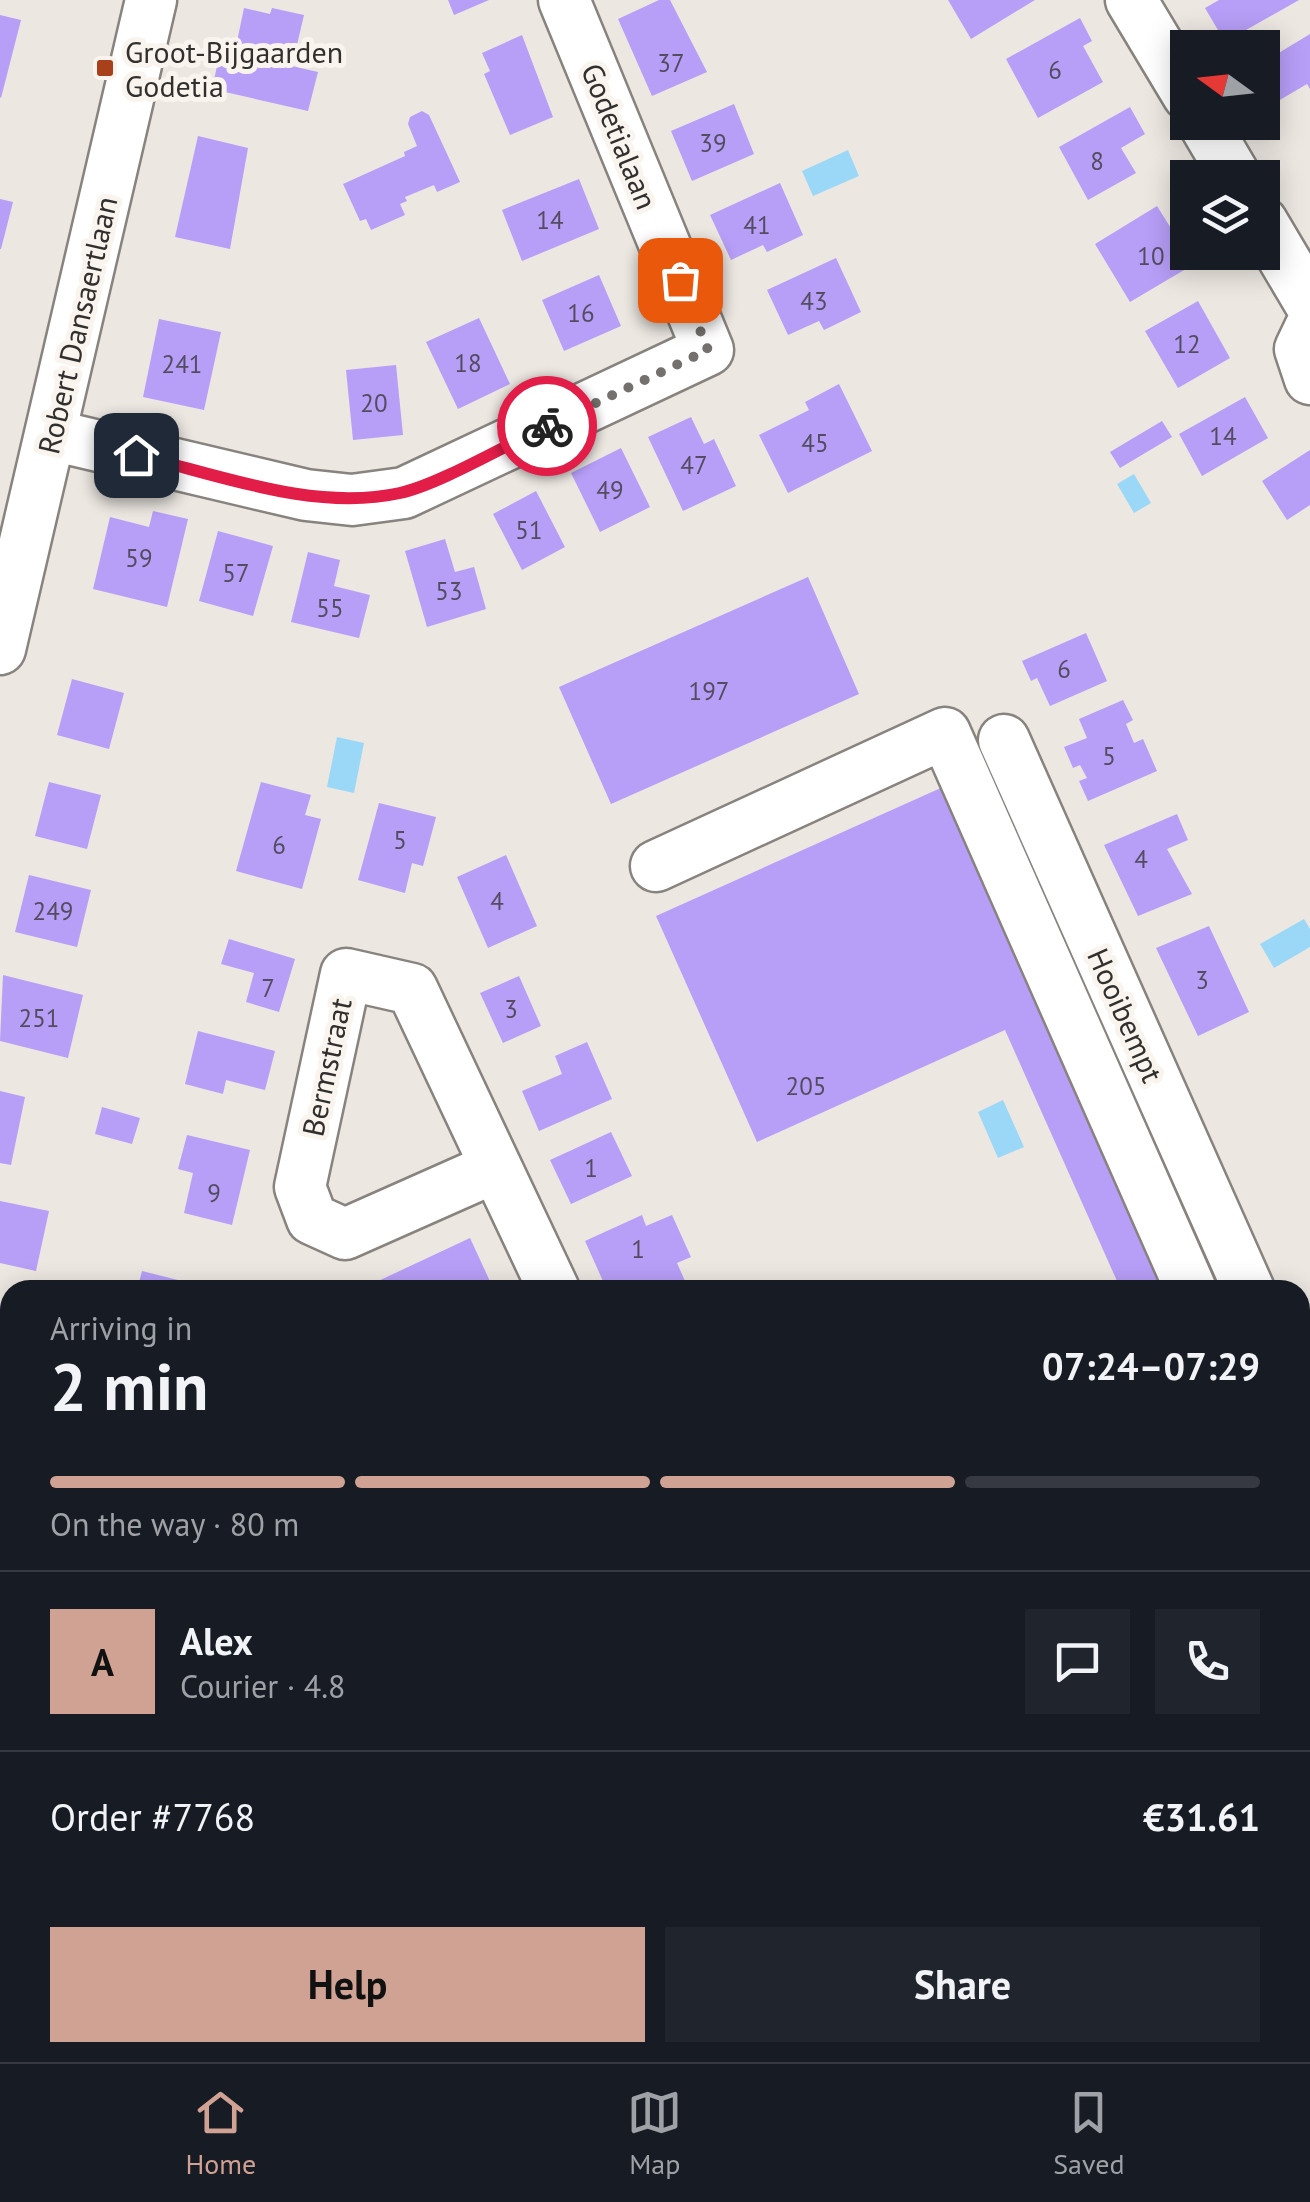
<!DOCTYPE html>
<html lang="en">
<head>
<meta charset="utf-8">
<style>
	:root { --surface:#171b24; --page:#20242c; --text:#f1f3f6; --muted:#9ea1a6; --line:#363941; --accent:#d0a293 }
	body { margin:0; font-family:"PT Sans",sans-serif; background:var(--page); color:var(--text); height:100vh; display:flex; flex-direction:column; font-size:38px; white-space:nowrap }
	* { box-sizing:border-box; margin:0 }
	p { font-size:32px; color:var(--muted) }
	.icon { flex:none; width:55px; height:55px; fill:none; stroke:currentColor; stroke-width:2; stroke-linecap:round; stroke-linejoin:round }
	.map { position:relative; flex:1; overflow:hidden }
	.sheet { position:absolute; left:0px; top:1280px; width:1310px; height:782px; display:flex; flex-direction:column; background:var(--surface); border-radius:30px 30px 0 0; box-shadow:0 5px 25px #0003 }
	.sheet>* { flex:none }
	.needle { width:65px; rotate:285deg }
	.tools { position:absolute; left:1170px; top:30px; display:grid; gap:20px }
	.tools a { display:grid; place-items:center; width:110px; height:110px; border-radius:0px; background:var(--surface); box-shadow:0 5px 25px #0003; font-size:50px }
	.pin { position:absolute; display:grid; place-items:center; width:85px; height:85px; color:#fff; margin:-42px; border-radius:20px; box-shadow:0 5px 15px #0006 }
	.courier { position:absolute; display:grid; place-items:center; width:100px; height:100px; margin:-50px; border:8px solid #e11d48; border-radius:50%; background:#fff; color:#222; box-shadow:0 2px 12px #0007 }
	.summary em { font-style:normal; font-weight:800 }
	.summary div { display:flex; flex-direction:column-reverse }
	.summary { display:flex; align-items:center; justify-content:space-between; height:170px; padding:0 50px }
	h1 { font-size:65px; font-weight:800; line-height:75px }
	.bar { display:grid; grid-template-columns:repeat(4,1fr); gap:15px 10px; align-content:center; height:120px; padding:0 50px }
	.bar i { height:12px; border-radius:8px; background:var(--line) }
	.bar .current { background:var(--accent) }
	.bar p { grid-column:span 4 }
	.line { display:flex; align-items:center; gap:25px; padding:0 50px; border-top:2px solid var(--line) }
	.line div { flex:1 }
	.round { display:grid; place-items:center; flex:none; width:105px; height:105px; border-radius:0px; background:var(--page) }
	.action { display:flex; gap:20px; margin-top:auto; padding:20px 50px }
	.action a { flex:1; height:115px; border-radius:0px; background:var(--accent); color:#111; font-size:40px; font-weight:800; line-height:115px; text-align:center }
	.action a+a { background:var(--page); color:var(--text) }
	.tab-bar { display:flex; justify-content:space-around; align-items:center; height:140px; border-top:2px solid var(--line); background:var(--surface); font-size:28px; color:var(--muted) }
	.tab-bar a { display:grid; justify-items:center; gap:5px }
	.tab-bar .current { color:var(--accent) }
	.map>svg:first-child { display:block }
</style>
</head>
<body>
<div class="map">
<svg width="1310" height="2062" viewBox="0 0 1310 2062">
	<rect width="100%" height="100%" fill="#ece7e1"/>
	<!-- green -->
	<path fill="#9af1ac" d="M1310 1899V2046L1300 1957V1900Z"/>
	<!-- water -->
	<path fill="#9bd8f8" d="M848 150 859 176 813 196 802 171Z
		M1134 474 1151 503 1134 513 1117 484Z
		M337 737 364 743 354 793 327 787Z
		M1304 919 1310 929V947L1274 968 1260 944Z
		M1003 1100 1024 1147 998 1158 978 1112Z"/>
	<!-- building -->
	<path fill="#b79ef7" d="M448 0H489L454 15Z
		M659 0H670L707 72 652 96 618 19Z
		M948 0H1035L971 39Z
		M1219 0H1299L1225 42 1205 8Z
		M244 8 270 14 272 8 304 15 292 66 318 72 308 111 212 89 221 48 235 51Z
		M0 15 21 20 1 98 0 97Z
		M1080 18 1092 41 1083 46 1103 82 1038 118 1006 59Z
		M1310 34V89L1307 84 1273 104 1262 86V63Z
		M522 35 553 117 510 135 484 74 490 71 482 53Z
		M734 104 754 154 692 181 671 131Z
		M1130 107 1145 134 1121 148 1136 173 1088 200 1059 147Z
		M422 111 429 115 460 182 437 192 434 185 405 197 407 201 400 204 405 215 371 230 366 219 360 221 343 184 405 156 404 152 417 146 408 124 410 117Z
		M198 136 248 148 230 249 175 237Z
		M579 179 599 229 522 261 502 210Z
		M780 183 803 235 767 252 763 245 731 260 710 215Z
		M0 199 13 202 1 249H0Z
		M1157 206 1174 233 1182 229 1188 252H1197L1201 260 1130 302 1095 244Z
		M836 258 861 312 824 330 819 321 788 335 767 290Z
		M599 275 621 326 564 351 542 300Z
		M1198 301 1230 358 1178 388 1145 331Z
		M479 318 510 384 458 409 426 342Z
		M159 319 221 332 204 410 143 397Z
		M396 365 403 435 353 440 346 370Z
		M839 384 872 451 788 493 759 435 809 410 805 402Z
		M1245 397 1268 438 1202 476 1179 434Z
		M691 417 704 444 714 439 736 486 683 511 648 437Z
		M1162 421 1172 437 1120 468 1110 452Z
		M621 448 650 507 600 532 571 473Z
		M1310 450V505L1287 520 1262 481Z
		M536 491 565 547 522 570 493 514Z
		M153 511 188 519 167 607 93 589 110 517 149 527Z
		M218 531 273 546 253 616 199 601Z
		M445 539 455 572 474 567 486 609 427 627 405 551Z
		M308 552 340 560 334 586 370 595 359 638 291 622Z
		M808 577 859 694 611 804 559 687Z
		M1086 633 1107 681 1050 706 1037 678 1031 681 1022 661Z
		M72 679 124 693 109 749 57 735Z
		M1123 700 1133 720 1126 724 1134 743 1143 739 1157 771 1088 801 1079 781 1087 778 1080 765 1073 768 1064 747 1087 738 1079 719Z
		M49 782 101 795 87 849 35 836Z
		M261 782 311 795 305 815 321 819 302 889 236 871Z
		M943 787 1168 1290H1121L1005 1030 757 1142 656 916Z
		M379 803 436 817 423 866 412 863 405 893 358 880Z
		M1177 814 1188 840 1167 849 1192 894 1138 916 1104 845Z
		M506 855 537 926 488 948 457 877Z
		M29 875 91 890 77 947 15 932Z
		M1209 926 1249 1012 1198 1036 1156 948Z
		M229 939 295 959 279 1012 246 1002 254 973 221 964Z
		M3 975 83 995 68 1058 0 1041Z
		M519 976 541 1026 503 1043 480 993Z
		M198 1031 275 1051 265 1090 226 1080 223 1094 185 1084Z
		M587 1042 612 1099 539 1131 522 1091 562 1074 555 1056Z
		M0 1091 25 1097 11 1165 0 1163Z
		M102 1107 140 1118 132 1144 95 1134Z
		M611 1132 632 1176 571 1204 550 1160Z
		M187 1135 250 1150 232 1225 184 1213 193 1173 178 1169Z
		M0 1201 49 1211 36 1271 0 1263Z
		M642 1215 646 1226 672 1215 691 1257 677 1263 689 1290H607L585 1241Z
		M470 1238 494 1290H359Z
		M142 1271 178 1280 175 1290H137Z
		M0 1306 10 1308 1 1358H0Z
		M1310 1526V1589L1300 1590V1528Z
		M10 1589V1665L0 1667 2 1591Z
		M10 1803V1855L0 1857V1805Z
		M0 1968H10V2039L0 2040Z
		M498 2052 499 2062H416V2056Z"/>
	<g fill="none" stroke-linecap="round" stroke-linejoin="round">
		<defs>
			<path id="minor" d="M1131 0 1188 95
				M1203 122 1236 178
				M1262 222 1310 303
				M1310 328 1300 349 1310 379
				M52 435 306 495 352 500 404 493 708 350 564 0
				M0 649 151 0
				M1004 740 1249 1290
				M656 866 945 733 1191 1290
				M496 1167 345 1234 312 1219 300 1187 346 974 412 989 554 1290
				M1300 1403 1310 1425
				M0 1722 10 1720
				M572 2052 573 2062"/>
		</defs>
		<!-- minor casing -->
		<use href="#minor" stroke="#88837e" stroke-width="55"/>
		<!-- minor -->
		<use href="#minor" stroke="#fff" stroke-width="50"/>
	</g>
	<g fill="none" stroke-linecap="round" stroke-linejoin="round">
		<!-- done -->
		<path stroke="#73706d" stroke-width="10" stroke-dasharray="0 18" d="M547 426 708 350 680 280"/>
		<!-- route -->
		<path stroke="#e11d48" stroke-width="12" d="M136 455C220 475 314 512 400 493 438 485 508 444 547 426"/>
	</g>
	<!-- markers -->
	<rect fill="#a7401b" stroke="#faf4ee" stroke-width="4" x="95" y="58" width="20" height="20" rx="5"/>
	<g text-anchor="middle" dominant-baseline="central" stroke-width="10" stroke-linejoin="round" paint-order="stroke">
		<!-- number labels -->
		<g font-size="25" fill="#534c60">
			<text x="671" y="63">37</text>
			<text x="1055" y="70">6</text>
			<text x="713" y="143">39</text>
			<text x="1097" y="161">8</text>
			<text x="550" y="220">14</text>
			<text x="757" y="225">41</text>
			<text x="1151" y="256">10</text>
			<text x="814" y="301">43</text>
			<text x="581" y="313">16</text>
			<text x="1187" y="344">12</text>
			<text x="468" y="363">18</text>
			<text x="182" y="364">241</text>
			<text x="374" y="403">20</text>
			<text x="1223" y="436">14</text>
			<text x="815" y="443">45</text>
			<text x="694" y="465">47</text>
			<text x="610" y="490">49</text>
			<text x="529" y="530">51</text>
			<text x="139" y="558">59</text>
			<text x="236" y="573">57</text>
			<text x="449" y="591">53</text>
			<text x="330" y="608">55</text>
			<text x="1064" y="669">6</text>
			<text x="709" y="691">197</text>
			<text x="1109" y="756">5</text>
			<text x="400" y="840">5</text>
			<text x="279" y="845">6</text>
			<text x="1141" y="859">4</text>
			<text x="497" y="901">4</text>
			<text x="53" y="911">249</text>
			<text x="1202" y="980">3</text>
			<text x="268" y="988">7</text>
			<text x="511" y="1009">3</text>
			<text x="39" y="1018">251</text>
			<text x="806" y="1086">205</text>
			<text x="591" y="1168">1</text>
			<text x="214" y="1193">9</text>
			<text x="638" y="1249">1</text>
		</g>
		<!-- poi labels -->
		<g font-size="30" fill="#32302e" stroke="#faf4ee" text-anchor="start">
			<text x="125" y="51">Groot-Bijgaarden<tspan x="125" dy="34">Godetia</tspan></text>
		</g>
		<!-- street labels -->
		<g font-size="30" fill="#32302e" stroke="#faf4ee">
			<text transform="translate(620 136) rotate(68)">Godetialaan</text>
			<text transform="translate(77 325) rotate(-77)">Robert Dansaertlaan</text>
			<text transform="translate(1126 1015) rotate(66)">Hooibempt</text>
			<text transform="translate(326 1067) rotate(-78)">Bermstraat</text>
		</g>
	</g>
</svg>
<div class="tools">
<a><svg class="needle" viewBox="-14 -14 28 28"><path d="M0-13l5 13h-10z" fill="#e53935"/><path d="M0 13l5-13h-10z" fill="#9ea1a6"/></svg></a>
<a><svg class="icon" aria-label="layers" viewBox="0 0 24 24"><path d="M12 4l9 5-9 5-9-5zM3 14l9 5 9-5"/></svg></a>
</div>
<div class="pin" style="left:680px;top:280px;background:#ea580c"><svg class="icon" aria-label="bag" viewBox="0 0 24 24"><path d="M5 8h14l-1 12H6zM9 8a3 3 0 0 1 6 0"/></svg></div>
<div class="pin" style="left:136px;top:455px;background:#1f2937"><svg class="icon" aria-label="home" viewBox="0 0 24 24"><path d="M3 11l9-7 9 7M6 9v11h12V9"/></svg></div>
<div class="courier" style="left:547px;top:426px"><svg class="icon" aria-label="bike" viewBox="0 0 24 24"><circle cx="6" cy="16" r="4"/><circle cx="18" cy="16" r="4"/><path d="M6 16l4-8h5l3 8M10 8l3 8H6M13 5h3"/></svg></div>
<section class="sheet">
<div class="summary"><div><h1>2 min</h1><p>Arriving in</p></div><em>07:24–07:29</em></div>
<div class="bar"><i class="current"></i><i class="current"></i><i class="current"></i><i></i><p>On the way · 80 m</p></div>
<div class="line" style="height:180px"><b class="round" style="background:var(--accent);color:#111">A</b><div><b>Alex</b><p>Courier · 4.8</p></div><a class="round"><svg class="icon" aria-label="chat" viewBox="0 0 24 24"><path d="M4 5h16v11H9l-5 4z"/></svg></a><a class="round"><svg class="icon" aria-label="phone" viewBox="0 0 24 24"><path d="M5 4h4l2 5-3 2q2 4 5 5l2-3 5 2v4C11 20 4 13 5 4z"/></svg></a></div>
<div class="line" style="height:130px"><div>Order #7768</div><b>€31.61</b></div>
<div class="action"><a>Help</a><a>Share</a></div>
</section>
</div>
<nav class="tab-bar">
<a class="current"><svg class="icon" aria-label="home" viewBox="0 0 24 24"><path d="M3 11l9-7 9 7M6 9v11h12V9"/></svg>Home</a>
<a><svg class="icon" aria-label="map" viewBox="0 0 24 24"><path d="M3 6l6-2 6 2 6-2v14l-6 2-6-2-6 2zM9 4v14M15 6v14"/></svg>Map</a>
<a><svg class="icon" aria-label="saved" viewBox="0 0 24 24"><path d="M7 4h10v16l-5-4-5 4z"/></svg>Saved</a>
</nav>
</body>
</html>
